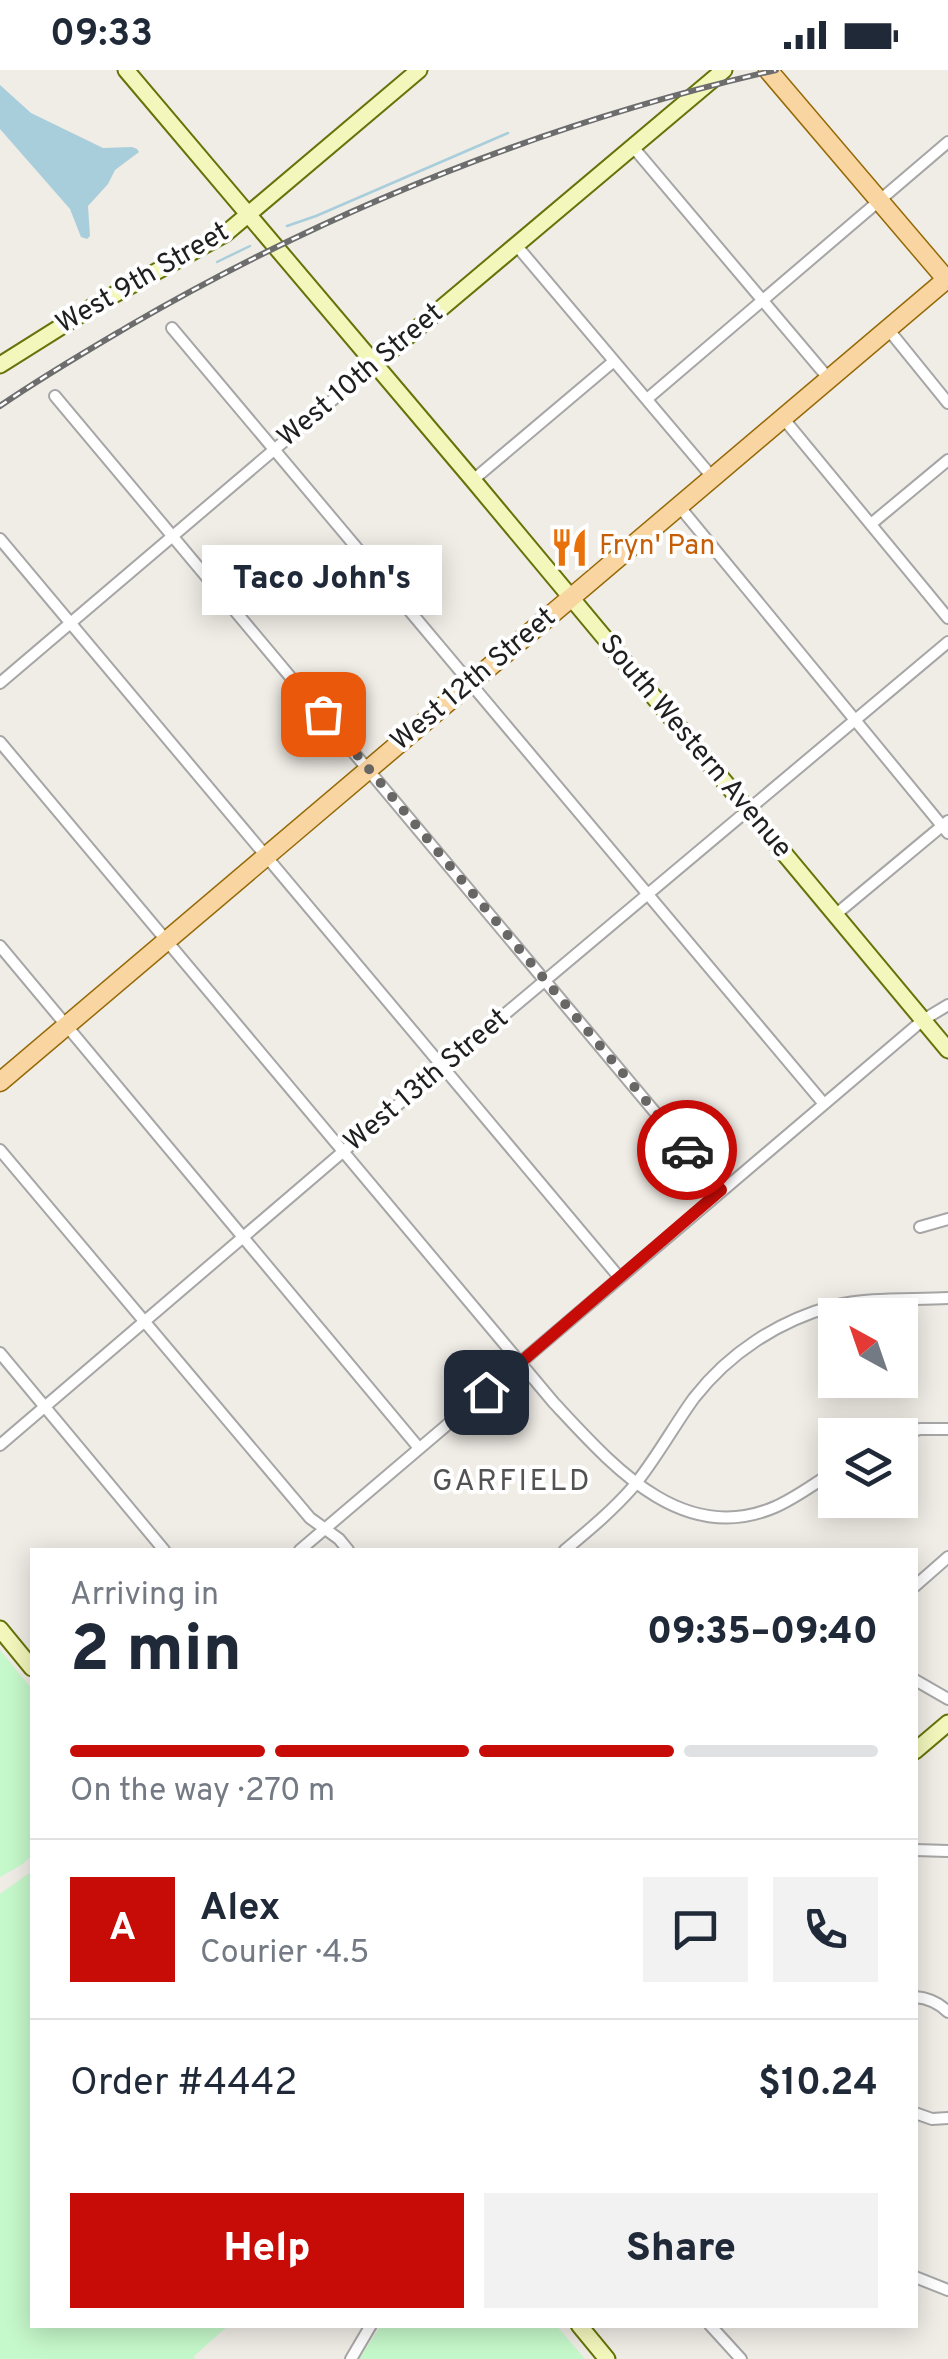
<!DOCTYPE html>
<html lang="en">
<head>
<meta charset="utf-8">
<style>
	:root { --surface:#fff; --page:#f2f2f3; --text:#1f2937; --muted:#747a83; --line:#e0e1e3; --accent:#c70c07 }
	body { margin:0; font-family:Overpass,sans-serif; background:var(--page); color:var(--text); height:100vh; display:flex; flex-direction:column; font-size:38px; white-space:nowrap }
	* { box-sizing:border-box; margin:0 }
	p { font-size:32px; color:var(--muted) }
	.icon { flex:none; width:55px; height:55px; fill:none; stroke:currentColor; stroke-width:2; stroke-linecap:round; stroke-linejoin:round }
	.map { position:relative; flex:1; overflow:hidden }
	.side { position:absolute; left:30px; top:1478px; width:888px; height:780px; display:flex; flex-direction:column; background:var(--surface); border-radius:0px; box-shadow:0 5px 25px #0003 }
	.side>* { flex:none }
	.needle { width:65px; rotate:320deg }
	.controls { position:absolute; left:818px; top:1228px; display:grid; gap:20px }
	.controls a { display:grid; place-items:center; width:100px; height:100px; border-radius:0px; background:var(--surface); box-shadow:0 5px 25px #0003; font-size:50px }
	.pin { position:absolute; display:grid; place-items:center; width:85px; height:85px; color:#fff; margin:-42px; border-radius:20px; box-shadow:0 5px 15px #0006 }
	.courier { position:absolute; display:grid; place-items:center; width:100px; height:100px; margin:-50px; border:8px solid #c70c07; border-radius:50%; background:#fff; color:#222; box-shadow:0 2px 12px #0007 }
	.bubble { position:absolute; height:70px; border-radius:0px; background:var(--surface); box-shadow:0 5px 25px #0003; font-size:32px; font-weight:800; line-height:70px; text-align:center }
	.head em { font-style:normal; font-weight:800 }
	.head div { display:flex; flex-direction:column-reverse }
	.head { display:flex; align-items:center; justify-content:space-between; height:170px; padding:0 40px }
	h1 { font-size:65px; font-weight:800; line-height:75px }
	.bar { display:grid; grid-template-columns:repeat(4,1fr); gap:15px 10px; align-content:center; height:120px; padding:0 40px }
	.bar i { height:12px; border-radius:8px; background:var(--line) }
	.bar .on { background:var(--accent) }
	.bar p { grid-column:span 4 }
	.line { display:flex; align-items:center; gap:25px; padding:0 40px; border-top:2px solid var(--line) }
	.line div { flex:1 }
	.round { display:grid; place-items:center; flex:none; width:105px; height:105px; border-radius:0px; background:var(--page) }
	.primary-button { display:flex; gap:20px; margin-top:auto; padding:20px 40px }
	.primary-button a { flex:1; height:115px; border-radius:0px; background:var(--accent); color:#fff; font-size:40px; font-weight:800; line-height:115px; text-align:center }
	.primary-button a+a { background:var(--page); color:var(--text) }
	.status { display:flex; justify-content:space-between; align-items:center; height:70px; padding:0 50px; background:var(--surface); direction:ltr }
	.status svg { height:28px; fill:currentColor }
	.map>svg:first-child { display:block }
</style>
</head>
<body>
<div class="status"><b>09:33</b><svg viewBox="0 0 49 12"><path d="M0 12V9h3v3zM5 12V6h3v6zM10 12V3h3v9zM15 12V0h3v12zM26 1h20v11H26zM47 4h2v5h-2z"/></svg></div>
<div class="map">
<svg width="948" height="2289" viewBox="0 0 948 2289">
	<rect width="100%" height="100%" fill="#f0ece6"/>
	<!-- park -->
	<path fill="#c5f8ca" d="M0 1580 32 1619V1785L23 1794 0 1807Z
		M32 1801V2255H229L194 2286 195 2289H0V1824Z
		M381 2255H556L585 2289H359Z"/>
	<!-- water -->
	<path fill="#a8cedb" d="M0 15 31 43 103 78 132 77 137 79 139 82 115 100 108 114 88 136 90 166 87 169 81 167 70 139 0 59Z"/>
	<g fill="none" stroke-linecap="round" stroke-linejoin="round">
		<!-- stream -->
		<path stroke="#a8cedb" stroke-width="2.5" d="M287 156 316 146 508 63
			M217 192 250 176"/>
		<defs>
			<path id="street" d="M633 77 829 309
				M516 175 713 408
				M172 258 824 1034
				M888 259 948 333
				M55 326 721 1121
				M647 329 948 72
				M783 348 948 548
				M473 410 614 291
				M679 436 948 763
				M871 454 948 390
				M0 469 619 1207
				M0 613 375 294
				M0 672 554 1333C612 1395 682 1477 775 1437 796 1428 815 1413 835 1401
				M835 845 948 751
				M0 876 419 1378
				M0 1080 310 1448 339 1469 348 1480
				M920 1157 948 1149
				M0 1283 164 1480
				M899 1365 920 1359H948
				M0 1375 442 997 948 572
				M300 1480 923 950 948 935
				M565 1480C589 1460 612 1441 633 1417 656 1389 673 1357 694 1328 729 1283 778 1251 833 1236 869 1227 911 1230 948 1228
				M915 1516 948 1487
				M915 1610 948 1629
				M915 1780 948 1781
				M915 1927C928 1928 938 1932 948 1942
				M915 2043 932 2049 948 2048
				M915 2207 948 2220
				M710 2255 741 2289
				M351 2289 371 2255"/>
			<path id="secondary" d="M126 0 473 410 948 980
				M375 294 724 0
				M0 295 97 234 225 164 419 0
				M0 1559 32 1598
				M915 1681 948 1653
				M579 2255 607 2289"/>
			<path id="primary" d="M768 0 946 209
				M0 1012 948 208"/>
		</defs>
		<!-- street casing -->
		<use href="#street" stroke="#a6a6a6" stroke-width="14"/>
		<!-- secondary casing -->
		<use href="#secondary" stroke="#657309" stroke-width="19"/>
		<!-- primary casing -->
		<use href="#primary" stroke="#956905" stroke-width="21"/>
		<!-- street -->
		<use href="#street" stroke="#fff" stroke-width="10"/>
		<!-- secondary -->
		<use href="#secondary" stroke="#f3f7bc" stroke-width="15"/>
		<!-- primary -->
		<use href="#primary" stroke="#f9d5a2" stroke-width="18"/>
		<defs>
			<path id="rail" d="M0 336C42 307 85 282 129 256 330 139 549 52 776 0"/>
		</defs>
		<!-- rail casing -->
		<use href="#rail" stroke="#6d6d6d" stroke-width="6"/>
		<!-- rail -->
		<use href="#rail" stroke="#fff" stroke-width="2.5" stroke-dasharray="8" stroke-linecap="butt"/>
	</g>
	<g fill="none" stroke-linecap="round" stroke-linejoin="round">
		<!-- done -->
		<path stroke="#686765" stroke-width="10" stroke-dasharray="0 18" d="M323 644 687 1080"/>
		<!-- route -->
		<path stroke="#c70c07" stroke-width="12" d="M486 1322 721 1120 687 1080"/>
	</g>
	<!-- icons -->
	<defs>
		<symbol id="restaurant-bare" viewBox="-9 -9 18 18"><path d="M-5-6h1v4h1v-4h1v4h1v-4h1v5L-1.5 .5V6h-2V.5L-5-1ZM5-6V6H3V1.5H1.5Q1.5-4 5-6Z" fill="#e8710a" stroke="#fff" stroke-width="2.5" paint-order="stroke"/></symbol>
	</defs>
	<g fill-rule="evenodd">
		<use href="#restaurant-bare" x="542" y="450" width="55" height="55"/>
	</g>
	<g text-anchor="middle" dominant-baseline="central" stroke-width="8" stroke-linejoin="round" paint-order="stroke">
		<!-- street labels -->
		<g font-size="28" fill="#1f1f1f" stroke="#fff">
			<text transform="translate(143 209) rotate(-30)">West 9th Street</text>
			<text transform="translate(361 306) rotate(-40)">West 10th Street</text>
			<text transform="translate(474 610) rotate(-40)">West 12th Street</text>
			<text transform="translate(695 677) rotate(50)">South Western Avenue</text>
			<text transform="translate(427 1011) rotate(-40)">West 13th Street</text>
		</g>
		<!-- food labels -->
		<g font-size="28" fill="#c56008" stroke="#fff" text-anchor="start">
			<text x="599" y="477">Fryn' Pan</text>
		</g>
		<!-- neighbourhood labels -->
		<g font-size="30" letter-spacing="2.5" fill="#525252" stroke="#fff">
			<text x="512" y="1412">GARFIELD</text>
		</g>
	</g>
</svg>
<div class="controls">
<a><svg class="needle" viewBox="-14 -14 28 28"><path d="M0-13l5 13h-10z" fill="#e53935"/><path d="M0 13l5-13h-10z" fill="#747a83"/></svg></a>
<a><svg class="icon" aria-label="layers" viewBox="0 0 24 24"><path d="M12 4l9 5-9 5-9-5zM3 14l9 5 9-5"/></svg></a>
</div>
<div class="pin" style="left:323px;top:644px;background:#ea580c"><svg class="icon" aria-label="bag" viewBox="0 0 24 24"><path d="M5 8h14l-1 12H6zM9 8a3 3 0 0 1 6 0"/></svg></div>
<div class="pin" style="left:486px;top:1322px;background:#1f2937"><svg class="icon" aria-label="home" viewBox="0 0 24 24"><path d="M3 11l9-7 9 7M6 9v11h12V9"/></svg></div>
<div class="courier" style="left:687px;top:1080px"><svg class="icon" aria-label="car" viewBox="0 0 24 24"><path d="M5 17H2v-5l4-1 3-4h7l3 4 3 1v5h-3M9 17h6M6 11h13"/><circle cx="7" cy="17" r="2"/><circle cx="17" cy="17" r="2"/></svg></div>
<div class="bubble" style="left:202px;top:475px;width:240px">Taco John's</div>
<section class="side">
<div class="head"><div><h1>2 min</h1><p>Arriving in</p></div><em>09:35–09:40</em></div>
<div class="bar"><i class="on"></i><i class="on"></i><i class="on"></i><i></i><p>On the way · 270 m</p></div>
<div class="line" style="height:180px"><b class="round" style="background:var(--accent);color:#fff">A</b><div><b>Alex</b><p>Courier · 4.5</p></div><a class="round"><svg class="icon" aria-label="chat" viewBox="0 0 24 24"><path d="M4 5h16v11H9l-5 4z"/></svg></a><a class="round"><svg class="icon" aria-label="phone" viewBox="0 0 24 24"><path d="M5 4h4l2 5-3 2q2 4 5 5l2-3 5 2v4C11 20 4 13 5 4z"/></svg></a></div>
<div class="line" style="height:130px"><div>Order #4442</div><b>$10.24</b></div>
<div class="primary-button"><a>Help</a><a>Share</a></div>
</section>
</div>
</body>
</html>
